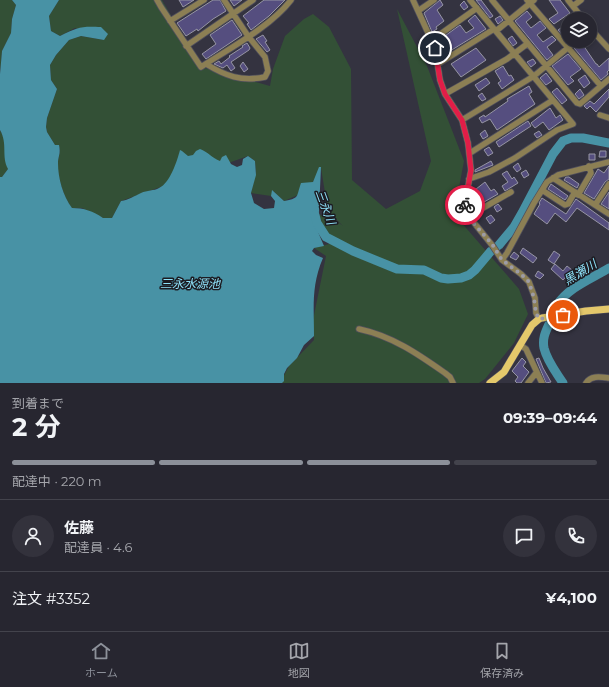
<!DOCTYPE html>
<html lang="ja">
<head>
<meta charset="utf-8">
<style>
	:root { --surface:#272630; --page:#33323c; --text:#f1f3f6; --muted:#a4a5ab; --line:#43434c; --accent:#8c9099 }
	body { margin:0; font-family:Montserrat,"Noto Sans JP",sans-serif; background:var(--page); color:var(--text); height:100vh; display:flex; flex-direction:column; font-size:15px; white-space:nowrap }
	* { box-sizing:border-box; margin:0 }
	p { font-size:13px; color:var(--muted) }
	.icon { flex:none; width:22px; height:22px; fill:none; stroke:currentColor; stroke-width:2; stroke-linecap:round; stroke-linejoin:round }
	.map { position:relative; height:383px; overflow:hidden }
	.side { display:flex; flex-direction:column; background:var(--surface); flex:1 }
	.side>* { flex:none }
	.tools { position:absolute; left:561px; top:12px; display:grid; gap:8px }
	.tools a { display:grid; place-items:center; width:36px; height:36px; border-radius:50%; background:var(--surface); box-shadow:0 2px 6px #0003,0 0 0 1px var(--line); font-size:20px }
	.pin { position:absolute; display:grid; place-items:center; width:34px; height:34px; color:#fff; margin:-17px; border:2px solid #fff; border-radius:50%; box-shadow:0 1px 4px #0007 }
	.courier { position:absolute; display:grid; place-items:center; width:40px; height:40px; margin:-20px; border:3px solid #e11d48; border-radius:50%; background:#fff; color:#222; box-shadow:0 1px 5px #0007 }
	.summary em { font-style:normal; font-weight:700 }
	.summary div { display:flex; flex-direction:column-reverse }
	.summary { display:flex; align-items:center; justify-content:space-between; height:68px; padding:0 12px }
	h1 { font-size:26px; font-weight:700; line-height:30px }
	.bar { display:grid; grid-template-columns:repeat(4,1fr); gap:6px 4px; align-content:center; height:48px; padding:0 12px }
	.bar i { height:5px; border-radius:3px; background:var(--line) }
	.bar .on { background:var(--accent) }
	.bar p { grid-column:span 4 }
	.line { display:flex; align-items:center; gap:10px; padding:0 12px; border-top:1px solid var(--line) }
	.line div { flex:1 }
	.round { display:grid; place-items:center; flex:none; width:42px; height:42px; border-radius:21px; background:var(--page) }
	.tabs { display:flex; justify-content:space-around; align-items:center; height:56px; border-top:1px solid var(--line); background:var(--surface); font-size:11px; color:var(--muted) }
	.tabs a { display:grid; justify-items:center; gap:2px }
	.tabs .on { color:var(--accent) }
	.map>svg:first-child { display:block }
</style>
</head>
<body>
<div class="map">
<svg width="609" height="383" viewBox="0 0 609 383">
	<rect width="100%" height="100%" fill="#343340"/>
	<!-- green -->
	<path fill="#335036" d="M0 0H12L16 5 12 19 11 33 2 51 0 74Z
		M59 0H162L201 67 270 86 273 69 285 36 304 19 313 14 329 27 351 69 352 180 386 209 420 191 431 161 397 9 427 66 464 161 454 214 519 289 528 314 514 343 485 379 479 383H280L289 366 314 340 313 320 326 256 314 248 329 244 319 215 330 216 343 226 328 211 321 168 313 182 298 195 284 201 273 191 271 196 251 193 256 172 255 161 248 156 121 201 112 218H103L82 208H72C64 198 56 174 58 161 59 154 61 153 59 145H55L47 132 46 127 47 118 57 89 51 80 50 65 56 55 69 40 81 36 104 40 75 28 60 36 51 31 49 16Z
		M0 130 4 138 8 169 2 177H0Z"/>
	<!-- water -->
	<path fill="#4892a5" d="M12 0H59L49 16 51 31 60 36C78 27 81 26 101 27L108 34 104 40 81 36 69 40 56 55 50 65 51 80 57 89 47 118 46 127 47 132 55 145H59C61 154 58 156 58 163 58 178 63 196 72 208 84 208 93 211 103 218H112L121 201C129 200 134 196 141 193 147 190 154 191 159 188 170 183 177 161 180 150L182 151 188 156 193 155 196 151 200 149C208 152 212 158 220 161L222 157 226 155 231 164 237 167 242 165 243 159 248 156 255 161 256 175 251 193 254 203 264 209 274 208 275 201 271 196 272 190 284 201C300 198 296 197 301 183L313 182 319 167H321L318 232 324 246 314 248 312 251 316 255 323 258C311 286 314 307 314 336L304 345 297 358 287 368 284 374V381L282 383H0V177H2L8 169C1 156 8 144 0 130V74L2 51 11 33 12 19 16 5Z"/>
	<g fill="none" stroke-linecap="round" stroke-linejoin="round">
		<!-- river -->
		<path stroke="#4892a5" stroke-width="9" d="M315 215 317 223 326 237 353 251 397 269 424 270 441 278 448 279 461 278 469 275 475 270 491 251 499 245 514 227 522 213 553 154 563 141 571 138H583L609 143
			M563 383C556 372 547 361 544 348 542 338 546 331 550 322 552 317 554 310 557 305 569 287 591 279 609 268"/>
	</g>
	<!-- building -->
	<path fill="#554e7f" stroke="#9695a4" d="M179 0H194L183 7Z
		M213 0H220L226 11 213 19 198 31 197 29 186 36 177 23Z
		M230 0H242L234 6Z
		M264 0H285L269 16 251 30 247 24 249 23 243 16Z
		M440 0 443 5 437 10 444 21 436 27 437 29 432 32 424 13Z
		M476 0H481L493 16 490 18Z
		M549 0H560L570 13 554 24 549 19 558 13Z
		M464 1 468 7 464 10 460 5Z
		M527 11 532 17 526 22 531 28 540 21 546 28 537 35 543 42 552 36 556 40 547 47 553 55 547 60 515 21Z
		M475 15 486 29 450 51 442 38 460 25 466 33 474 28 468 21Z
		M500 16 503 20 498 24 495 19Z
		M232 20 242 35 206 59 202 54 216 44 210 35Z
		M568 23V41H569L568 42 558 30Z
		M263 35 267 41 265 42 270 50 267 52 256 39Z
		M512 36 517 43 513 46 508 39Z
		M581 42 596 64H597L599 67 609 58V70L607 72 608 74 601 80 574 48Z
		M247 43 250 48 249 50 231 62 235 68 231 71 227 65 223 68 214 64 219 61 221 64 230 57 229 56 243 47 242 46Z
		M476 48 486 60 461 77 451 64Z
		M568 54 581 69 570 77 574 81 568 85 552 66Z
		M533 59 536 63 531 67 527 62Z
		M243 62 248 69 244 72 240 66Z
		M503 66 509 76 511 75 514 80 502 89 498 83 501 81 495 71Z
		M546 73 552 81 546 85 540 78Z
		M585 75 590 83 584 88 578 80Z
		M486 78 490 83 479 91 475 85Z
		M529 86 532 92 529 94 535 104 497 130 490 119 482 123 479 118 484 115 485 117 508 101 507 99Z
		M557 88 567 100 562 104 552 92Z
		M580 89 584 95 579 99 575 94Z
		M609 89V97L596 112 590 106 587 109 584 106 590 101 594 104Z
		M482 93 486 99 482 101 478 96Z
		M550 108 556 118 560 115 563 120 549 130 543 122 535 128 531 123Z
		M528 121 531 126 499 147 496 142Z
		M485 130 488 136 483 139 480 134Z
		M539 131 542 135 537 138 534 134Z
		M489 147 493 153 488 156 484 150Z
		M600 151H606V157H599Z
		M589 154H595V160H589Z
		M491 161 493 165 475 172V170Z
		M518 163 521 169 517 172 513 167Z
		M609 166V179L605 182 594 199 584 193 598 169 604 173Z
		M526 170 529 175 524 178 521 173Z
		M507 171 512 179 514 177 518 183 505 191 502 186 508 182 502 174Z
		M566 177H569L579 184 577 188 564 180Z
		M485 182 491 191 494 189 498 194 484 202 479 195 473 199 471 196V193Z
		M551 184 568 196 565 200 548 189Z
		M609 192V209L601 204Z
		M542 198 566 214 576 199 609 223V230L577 208 566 222 555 213 547 224 534 214 540 204 539 203Z
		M498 204 502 209 497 212 494 207Z
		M491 215 495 220 490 224 486 218Z
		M523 248 537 258 533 263 520 253Z
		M554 251 560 255 554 264 548 260Z
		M514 252 519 256 516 260 510 257Z
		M555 264 563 271 567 266 572 270 563 280 551 269Z
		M538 271 544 275 540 279 535 276Z
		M522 358 526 362 523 366 529 372 521 383H517L515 381 518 377 512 371Z
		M539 358 543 368 551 382 546 383 536 359Z"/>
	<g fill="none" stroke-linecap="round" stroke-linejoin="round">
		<defs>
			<path id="minor" d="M157 0 161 7 201 67C230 48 270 27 291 0
				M413 0 435 48 440 80 445 94 462 120 468 143 471 170 465 204 469 216
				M492 0 577 103 580 104 609 79
				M527 0 601 86
				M568 0 583 19
				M573 6 581 0
				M418 11 434 0
				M170 21 204 0
				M590 28 609 49
				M496 31 534 0
				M432 40 477 8
				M186 46 253 0
				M206 64C226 76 241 82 265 77L268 71 265 57 248 36 224 0
				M438 64 494 29
				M445 94 507 59 527 44
				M600 115 609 118
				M462 120 534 76 576 41
				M470 153 553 100
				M553 178 609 214
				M469 179 489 172 515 158 557 130 573 124 470 0
				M542 190 565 205 568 204 575 192
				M511 192 469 216 467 214 492 245 502 260 521 274 529 282 535 298 536 313 539 319
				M578 195 591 173 589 166
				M595 205 609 184
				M502 260 507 253 534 203 547 182 558 175 609 162
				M359 329C392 336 418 354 445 373L450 377 453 383
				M520 345 526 349 542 383
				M528 383 536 373
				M586 383C591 375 601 377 609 378"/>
			<path id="major" d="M490 383 504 372 532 325 539 319 542 318 586 311 609 309"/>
		</defs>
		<!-- minor casing -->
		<use href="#minor" stroke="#51505c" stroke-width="7"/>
		<!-- major casing -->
		<use href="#major" stroke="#51505c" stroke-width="8"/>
		<!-- minor -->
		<use href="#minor" stroke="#8c7f54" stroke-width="5.5"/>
		<!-- major -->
		<use href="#major" stroke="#e4c86b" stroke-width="7"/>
	</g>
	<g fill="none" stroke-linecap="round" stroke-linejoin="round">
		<!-- done -->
		<path stroke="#9d9ca6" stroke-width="4" stroke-dasharray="0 7.2" d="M465 205 469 218 492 244 502 260 521 274 529 282 534 298 536 313 539 319 563 315"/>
		<!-- route -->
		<path stroke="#e11d48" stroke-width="5" d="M435 48 440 80 445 94 462 120 468 143 471 170 465 205"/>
	</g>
	<g text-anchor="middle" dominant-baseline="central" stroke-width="3" stroke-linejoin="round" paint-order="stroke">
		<!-- water labels -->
		<g font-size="12" font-style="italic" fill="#8ee1f8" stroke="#1c1b21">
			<text transform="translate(326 207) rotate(70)">三永川</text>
			<text transform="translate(580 272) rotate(-32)">黒瀬川</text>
			<text x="190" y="283">三永水源池</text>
		</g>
	</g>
</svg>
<div class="tools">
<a><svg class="icon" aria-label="layers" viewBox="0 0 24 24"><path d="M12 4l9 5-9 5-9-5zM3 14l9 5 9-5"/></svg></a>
</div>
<div class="pin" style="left:563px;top:315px;background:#ea580c"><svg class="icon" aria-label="bag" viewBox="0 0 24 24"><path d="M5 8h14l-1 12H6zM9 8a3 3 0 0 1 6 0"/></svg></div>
<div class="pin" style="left:435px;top:48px;background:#1f2937"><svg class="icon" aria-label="home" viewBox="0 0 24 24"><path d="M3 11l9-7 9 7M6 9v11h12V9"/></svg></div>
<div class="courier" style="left:465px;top:205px"><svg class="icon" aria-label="bike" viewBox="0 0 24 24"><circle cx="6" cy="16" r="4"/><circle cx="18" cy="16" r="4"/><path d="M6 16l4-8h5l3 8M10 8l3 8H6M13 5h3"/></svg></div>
</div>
<section class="side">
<div class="summary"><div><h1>2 分</h1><p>到着まで</p></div><em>09:39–09:44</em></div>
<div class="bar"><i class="on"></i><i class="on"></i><i class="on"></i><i></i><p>配達中 · 220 m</p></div>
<div class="line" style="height:72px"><a class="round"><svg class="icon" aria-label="person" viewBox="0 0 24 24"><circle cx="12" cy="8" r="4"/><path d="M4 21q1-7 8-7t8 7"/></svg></a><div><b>佐藤</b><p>配達員 · 4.6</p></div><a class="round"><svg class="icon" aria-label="chat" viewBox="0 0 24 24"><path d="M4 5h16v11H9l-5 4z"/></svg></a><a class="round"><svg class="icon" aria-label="phone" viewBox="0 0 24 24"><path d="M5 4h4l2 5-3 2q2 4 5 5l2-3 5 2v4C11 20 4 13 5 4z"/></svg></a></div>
<div class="line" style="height:52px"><div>注文 #3352</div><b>¥4,100</b></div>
</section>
<nav class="tabs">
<a class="on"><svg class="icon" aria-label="home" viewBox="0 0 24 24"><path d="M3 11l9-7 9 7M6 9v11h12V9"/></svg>ホーム</a>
<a><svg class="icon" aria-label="map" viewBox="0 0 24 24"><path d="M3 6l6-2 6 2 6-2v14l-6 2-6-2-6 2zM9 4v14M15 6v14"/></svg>地図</a>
<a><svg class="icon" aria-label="saved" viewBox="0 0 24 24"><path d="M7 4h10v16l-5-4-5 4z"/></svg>保存済み</a>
</nav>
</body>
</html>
